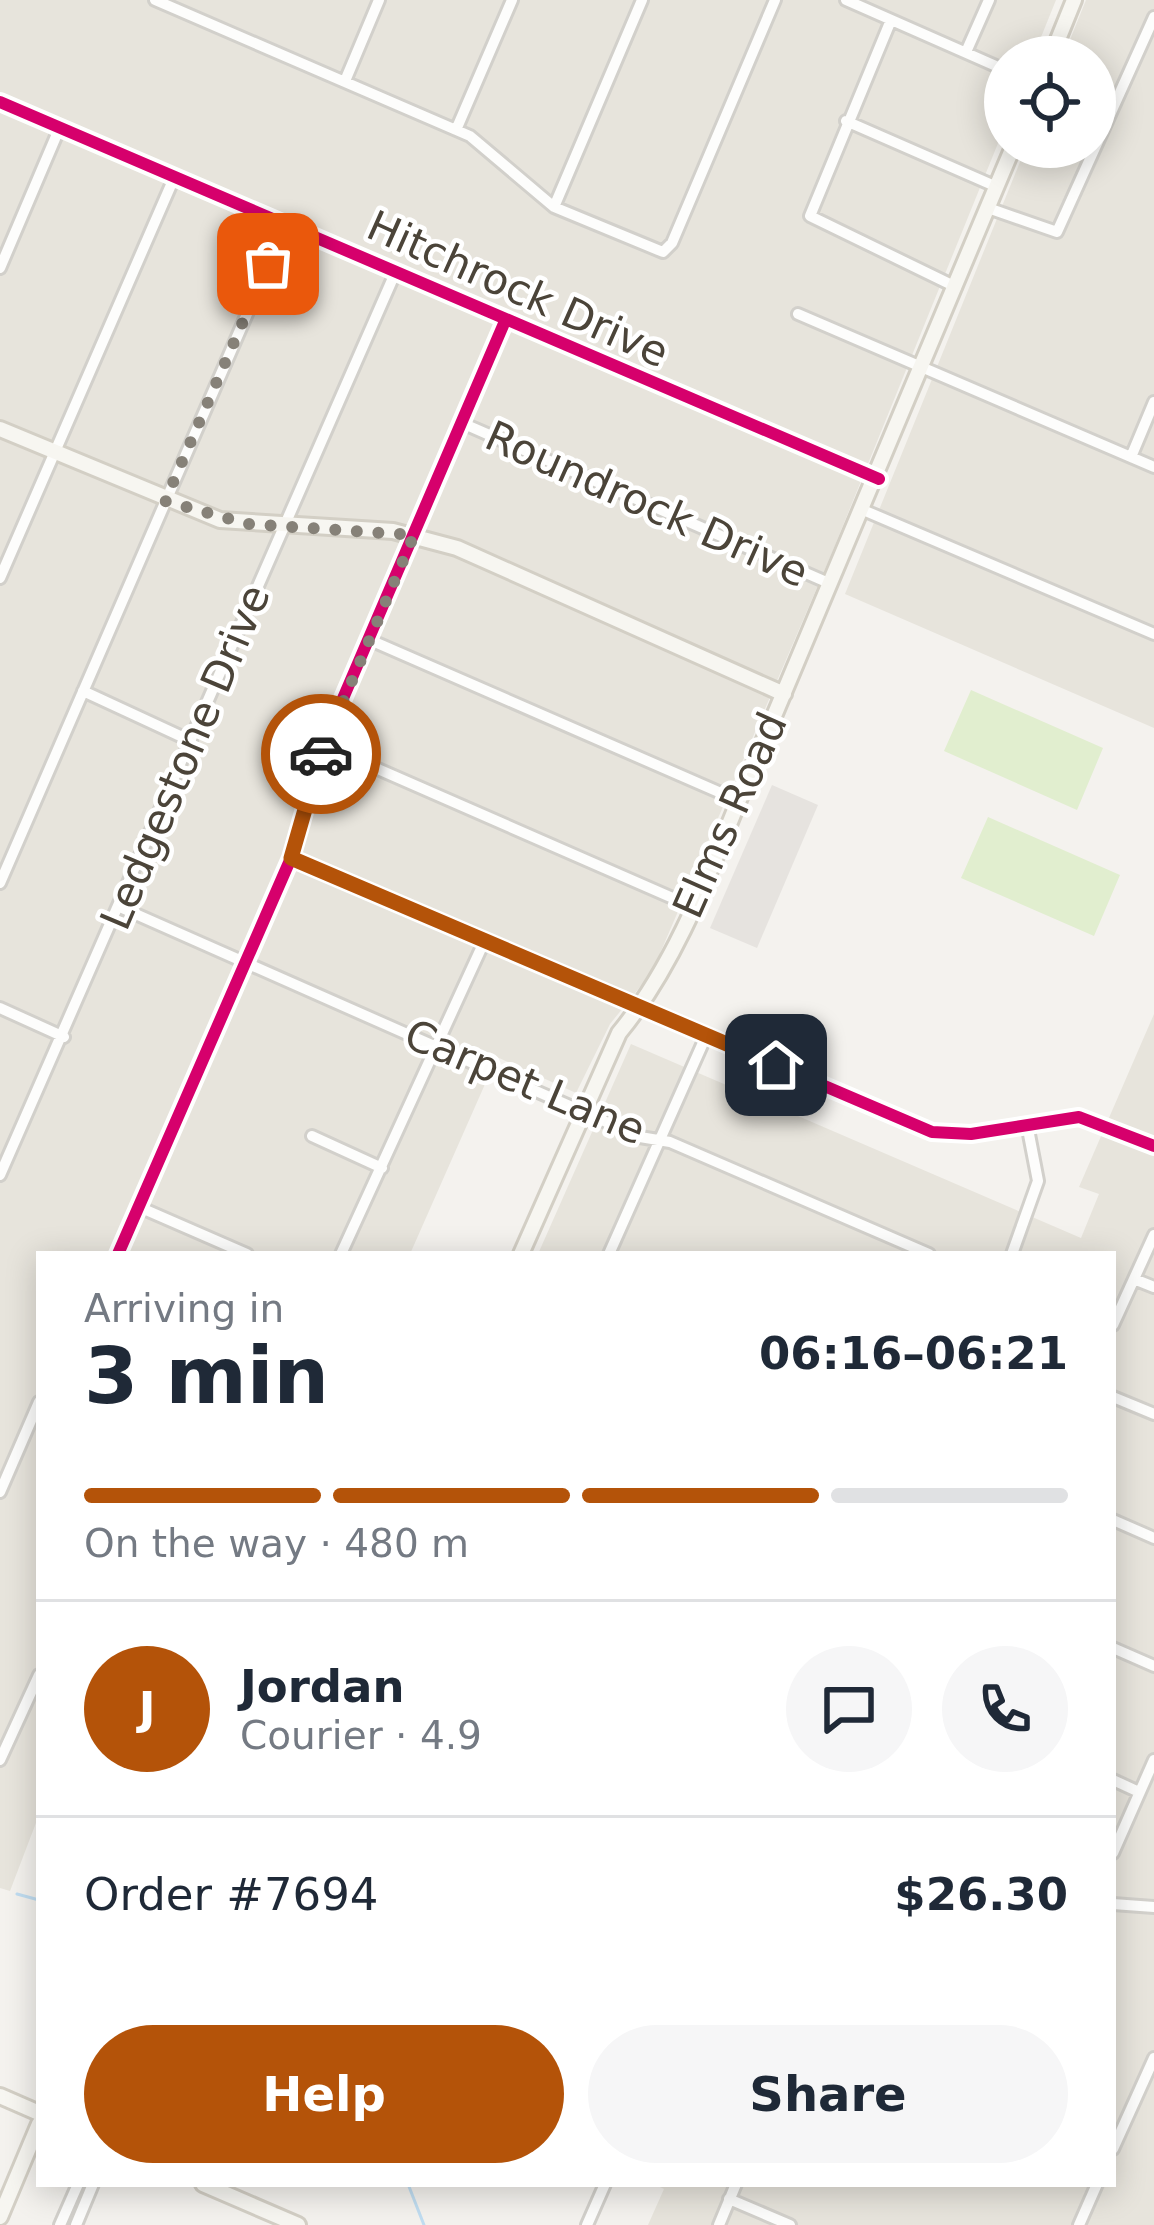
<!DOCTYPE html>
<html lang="en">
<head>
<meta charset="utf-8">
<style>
	:root { --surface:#fff; --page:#f6f6f7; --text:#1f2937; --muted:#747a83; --line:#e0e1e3; --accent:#b45309 }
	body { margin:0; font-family:"DejaVu Sans",sans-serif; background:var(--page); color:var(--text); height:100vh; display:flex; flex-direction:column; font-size:45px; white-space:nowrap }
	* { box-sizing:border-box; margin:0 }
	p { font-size:39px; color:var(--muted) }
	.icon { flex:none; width:66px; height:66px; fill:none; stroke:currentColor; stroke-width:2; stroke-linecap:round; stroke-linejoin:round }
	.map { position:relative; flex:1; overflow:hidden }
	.side { position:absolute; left:36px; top:1251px; width:1080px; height:936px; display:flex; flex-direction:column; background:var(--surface); border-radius:0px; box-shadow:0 6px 30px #0003 }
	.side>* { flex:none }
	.tools { position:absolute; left:984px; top:36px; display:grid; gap:24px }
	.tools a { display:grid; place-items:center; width:132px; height:132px; border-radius:50%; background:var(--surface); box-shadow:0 6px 30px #0003; font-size:60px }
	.pin { position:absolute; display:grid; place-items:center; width:102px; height:102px; color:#fff; margin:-51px; border-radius:24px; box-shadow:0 6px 18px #0006 }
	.courier { position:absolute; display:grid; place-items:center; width:120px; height:120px; margin:-60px; border:9px solid #b45309; border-radius:50%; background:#fff; color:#222; box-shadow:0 3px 15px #0007 }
	.headline em { font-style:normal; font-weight:700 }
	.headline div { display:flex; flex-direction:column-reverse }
	.headline { display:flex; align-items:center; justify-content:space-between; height:204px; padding:0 48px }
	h1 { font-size:78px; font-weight:700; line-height:90px }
	.bar { display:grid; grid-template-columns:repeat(4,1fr); gap:18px 12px; align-content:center; height:144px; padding:0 48px }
	.bar i { height:15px; border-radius:9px; background:var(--line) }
	.bar .current { background:var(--accent) }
	.bar p { grid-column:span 4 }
	.line { display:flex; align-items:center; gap:30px; padding:0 48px; border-top:3px solid var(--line) }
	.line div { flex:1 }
	.round { display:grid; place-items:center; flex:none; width:126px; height:126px; border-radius:63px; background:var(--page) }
	.cta { display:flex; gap:24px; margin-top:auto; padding:24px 48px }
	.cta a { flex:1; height:138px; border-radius:72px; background:var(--accent); color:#fff; font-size:48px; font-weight:700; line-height:138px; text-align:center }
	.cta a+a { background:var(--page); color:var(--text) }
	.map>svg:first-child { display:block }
</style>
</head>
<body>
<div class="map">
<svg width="1154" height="2225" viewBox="0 0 1154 2225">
	<rect width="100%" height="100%" fill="#f4f2ee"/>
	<!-- residential -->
	<path fill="#e7e4dc" d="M0 0H1056L1033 57H1005V126L831 555 652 972 610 1024 576 1093 497 1057 410 1254H39V1815L10 1891 0 1888Z
		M1086 0H1154V728L845 594 1026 147H1095V57H1063Z
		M1154 1014V2225H648L664 2189 654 2184H1113V1254H538L631 1044 1081 1238 1099 1194 1079 1187Z"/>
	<!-- green -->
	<path fill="#e1eecf" d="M971 690 1103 748 1077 810 944 751Z
		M988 817 1120 875 1094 936 961 878Z"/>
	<!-- parking -->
	<path fill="#e6e3df" d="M772 785 818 805 757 948 710 928Z"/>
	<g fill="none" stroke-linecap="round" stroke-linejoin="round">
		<!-- stream -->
		<path stroke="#c0ddf1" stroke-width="3" d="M17 1894 39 1900
			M408 2184 424 2225"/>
		<defs>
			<path id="street" d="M155 0 470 136 554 207 663 252 672 243 775 0
				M846 0 1005 70
				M891 20 810 216 956 287
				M966 52 989 0
				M345 81 379 0
				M0 102 879 479
				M846 121 997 187
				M456 130 512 0
				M554 207 642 0
				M988 208 1057 232 1154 17
				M0 268 60 127
				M798 314 1154 467
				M462 423 831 584
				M1131 457 1154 402
				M863 510 1154 634
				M0 578 174 178
				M370 640 737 800
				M83 691 191 741
				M323 745 691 906
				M291 858 932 1132 971 1134 1079 1117 1154 1146
				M0 883 286 224
				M122 908 640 1137 670 1142 929 1254
				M0 1008 64 1037
				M312 1136 382 1168
				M0 1175 396 271
				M139 1207 247 1254
				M118 1254 291 858 323 745 505 321
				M341 1254 484 942
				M609 1254 706 1036
				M1012 1254 1038 1181 1027 1124
				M1134 1279 1154 1287
				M1113 1325 1154 1235
				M1113 1397 1154 1414
				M0 1492 39 1402
				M1113 1520 1154 1538
				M1113 1648 1154 1666
				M0 1760 39 1675
				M1113 1780 1139 1792
				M1113 1853 1154 1760
				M1113 1904 1154 1907
				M1113 2149 1154 2058
				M729 2199 790 2225
				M60 2225 78 2184
				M76 2225 93 2184
				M587 2225 605 2184
				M719 2225 736 2184
				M1079 2225 1097 2184"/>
			<path id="secondary" d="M1051 57 1074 0
				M0 429 220 520 393 531 457 548 784 694
				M521 1254 619 1033C685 953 720 841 761 747 847 547 930 347 1013 147
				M0 2096 39 2113
				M203 2184 298 2225
				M0 2217 39 2124"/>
		</defs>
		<!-- street casing -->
		<use href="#street" stroke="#d2d0cb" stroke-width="16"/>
		<!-- secondary casing -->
		<use href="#secondary" stroke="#d3cfc5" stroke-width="20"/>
		<!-- street -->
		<use href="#street" stroke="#fdfdfc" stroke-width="10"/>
		<!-- secondary -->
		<use href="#secondary" stroke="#f7f6f1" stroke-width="14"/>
		<defs>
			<path id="cycleway" d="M0 102 879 479
				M291 858 932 1132 971 1134 1079 1117 1154 1146
				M118 1254 291 858 323 745 505 321"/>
		</defs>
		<!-- cycleway casing -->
		<use href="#cycleway" stroke="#fff" stroke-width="20"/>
		<!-- cycleway -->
		<use href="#cycleway" stroke="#d6006c" stroke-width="12"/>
	</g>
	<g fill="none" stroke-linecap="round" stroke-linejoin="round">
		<!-- done -->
		<path stroke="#868178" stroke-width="12" stroke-dasharray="0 21.6" d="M268 264 165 501 248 524 414 535 321 754"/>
		<!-- route -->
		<path stroke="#b45309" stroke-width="15" d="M321 754 291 858 776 1065"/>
	</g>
	<g text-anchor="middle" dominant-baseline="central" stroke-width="9" stroke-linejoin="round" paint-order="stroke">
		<!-- street labels -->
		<g font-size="42" fill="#4b4439" stroke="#fff">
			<text transform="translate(518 289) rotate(24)">Hitchrock Drive</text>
			<text transform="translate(647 504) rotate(24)">Roundrock Drive</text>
			<text transform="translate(185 757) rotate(-67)">Ledgestone Drive</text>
			<text transform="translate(730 815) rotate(-66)">Elms Road</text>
			<text transform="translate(525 1082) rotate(23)">Carpet Lane</text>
		</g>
	</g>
</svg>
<div class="tools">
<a><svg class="icon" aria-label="locate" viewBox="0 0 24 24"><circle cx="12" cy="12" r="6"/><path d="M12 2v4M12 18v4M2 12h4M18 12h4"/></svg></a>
</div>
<div class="pin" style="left:268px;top:264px;background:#ea580c"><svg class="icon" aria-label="bag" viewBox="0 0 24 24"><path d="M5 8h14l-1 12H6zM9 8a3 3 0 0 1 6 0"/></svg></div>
<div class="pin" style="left:776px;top:1065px;background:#1f2937"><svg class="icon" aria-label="home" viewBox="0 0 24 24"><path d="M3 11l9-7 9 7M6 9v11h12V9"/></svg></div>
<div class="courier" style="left:321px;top:754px"><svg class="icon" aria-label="car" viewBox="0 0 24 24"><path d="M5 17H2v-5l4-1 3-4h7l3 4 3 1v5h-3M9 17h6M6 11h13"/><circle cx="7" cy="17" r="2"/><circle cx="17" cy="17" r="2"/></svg></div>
<section class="side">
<div class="headline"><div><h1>3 min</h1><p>Arriving in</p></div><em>06:16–06:21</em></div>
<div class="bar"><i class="current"></i><i class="current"></i><i class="current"></i><i></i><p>On the way · 480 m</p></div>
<div class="line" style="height:216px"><b class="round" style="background:var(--accent);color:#fff">J</b><div><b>Jordan</b><p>Courier · 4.9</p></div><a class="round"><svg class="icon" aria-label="chat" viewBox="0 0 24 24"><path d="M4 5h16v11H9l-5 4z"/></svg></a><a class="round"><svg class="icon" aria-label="phone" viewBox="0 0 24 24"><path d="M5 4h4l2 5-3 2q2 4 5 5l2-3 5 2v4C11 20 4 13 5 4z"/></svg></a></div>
<div class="line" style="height:156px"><div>Order #7694</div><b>$26.30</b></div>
<div class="cta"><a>Help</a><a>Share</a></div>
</section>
</div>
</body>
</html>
